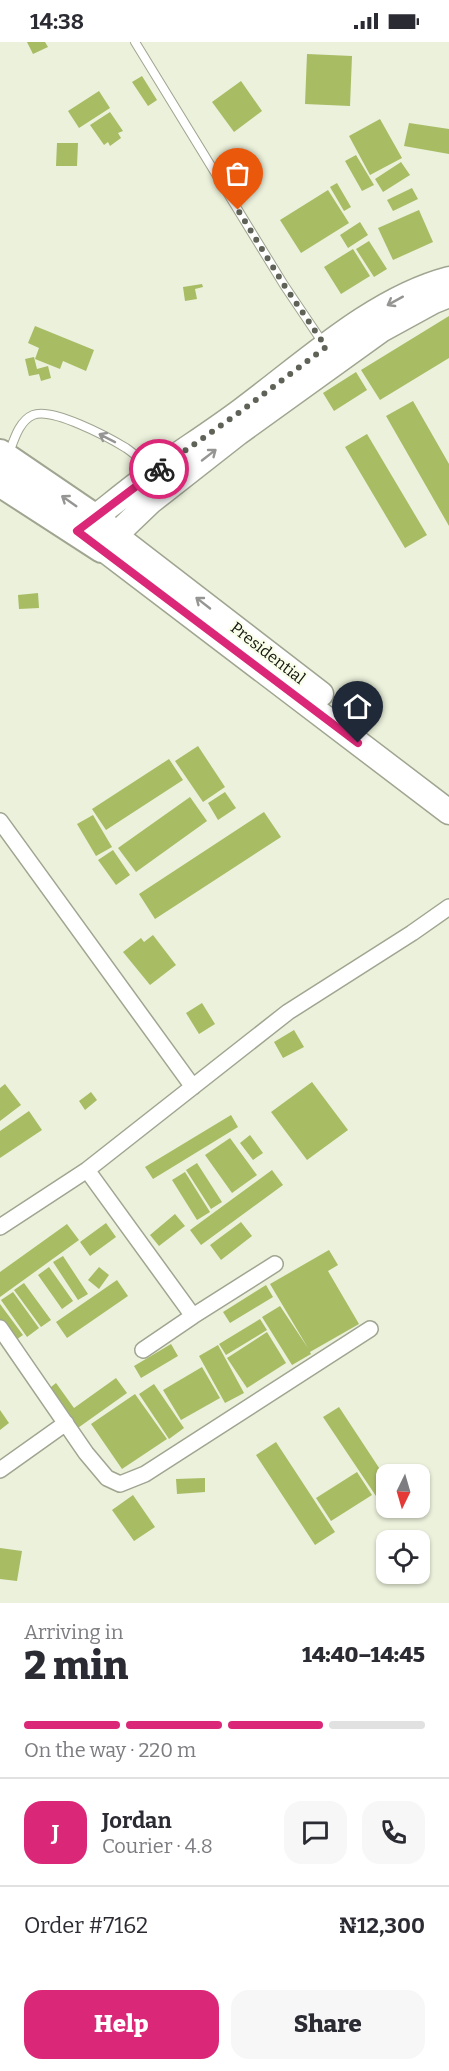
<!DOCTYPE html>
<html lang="en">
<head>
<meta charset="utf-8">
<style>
	:root { --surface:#fff; --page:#f7f7f7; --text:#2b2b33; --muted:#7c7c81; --line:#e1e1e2; --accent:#db2777 }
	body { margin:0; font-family:Bitter,serif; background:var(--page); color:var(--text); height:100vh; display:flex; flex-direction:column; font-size:22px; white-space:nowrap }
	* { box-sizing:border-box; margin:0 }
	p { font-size:20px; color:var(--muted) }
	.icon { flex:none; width:33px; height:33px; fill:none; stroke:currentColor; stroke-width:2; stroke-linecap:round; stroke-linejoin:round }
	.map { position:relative; height:1561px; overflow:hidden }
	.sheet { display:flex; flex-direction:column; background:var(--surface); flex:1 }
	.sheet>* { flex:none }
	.needle { width:39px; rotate:185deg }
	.controls { position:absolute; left:376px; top:1422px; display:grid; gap:12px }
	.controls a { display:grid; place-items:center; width:54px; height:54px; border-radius:12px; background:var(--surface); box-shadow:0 2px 4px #0004; font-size:30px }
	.pin { position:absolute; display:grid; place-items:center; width:51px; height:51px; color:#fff; margin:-62px -26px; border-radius:50% 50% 50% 0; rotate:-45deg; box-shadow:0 0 6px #0007 }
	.pin .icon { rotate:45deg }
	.courier { position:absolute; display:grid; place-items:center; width:60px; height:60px; margin:-30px; border:4px solid #db2777; border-radius:50%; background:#fff; color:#222; box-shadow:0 2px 8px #0007 }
	.summary em { font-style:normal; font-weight:800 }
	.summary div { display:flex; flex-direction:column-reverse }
	.summary { display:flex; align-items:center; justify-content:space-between; height:102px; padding:0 24px }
	h1 { font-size:39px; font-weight:800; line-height:45px }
	.bar { display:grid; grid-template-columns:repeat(4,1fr); gap:9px 6px; align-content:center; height:72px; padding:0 24px }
	.bar i { height:8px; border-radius:4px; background:var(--line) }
	.bar .on { background:var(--accent) }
	.bar p { grid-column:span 4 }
	.line { display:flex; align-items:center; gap:15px; padding:0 24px; border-top:2px solid var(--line) }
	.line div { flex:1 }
	.round { display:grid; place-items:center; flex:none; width:63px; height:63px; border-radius:18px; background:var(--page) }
	.primary-button { display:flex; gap:12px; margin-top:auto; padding:12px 24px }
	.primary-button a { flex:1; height:69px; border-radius:18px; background:var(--accent); color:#fff; font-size:24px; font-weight:800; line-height:69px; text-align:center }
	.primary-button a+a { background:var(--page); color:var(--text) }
	.status { display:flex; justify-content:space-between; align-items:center; height:42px; padding:0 30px; background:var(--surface); direction:ltr }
	.status svg { height:16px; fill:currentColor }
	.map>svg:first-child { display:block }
</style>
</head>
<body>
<div class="status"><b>14:38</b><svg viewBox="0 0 49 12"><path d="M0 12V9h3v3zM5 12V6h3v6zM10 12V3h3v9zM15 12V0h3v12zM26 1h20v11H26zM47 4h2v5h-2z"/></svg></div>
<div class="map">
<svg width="449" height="1561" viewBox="0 0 449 1561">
	<rect width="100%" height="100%" fill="#ebf1db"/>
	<!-- building -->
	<path fill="#a8bc64" d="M27 0H45L48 5 33 12Z
		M307 12 352 14 350 64 305 62Z
		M142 34 157 58 148 64 132 40Z
		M241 39 262 69 234 90 212 60Z
		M99 49 110 66 79 86 68 69Z
		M110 70 123 89 118 91 121 96 110 104 108 100 104 103 90 83Z
		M380 77 402 116 370 133 349 94Z
		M409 81 449 87V112L404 104Z
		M57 101H78L77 124H56Z
		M356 113 374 143 362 149 345 119Z
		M401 120 410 133 383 150 375 137Z
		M337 141 351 165 344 169 330 145Z
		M412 146 418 157 393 169 387 158Z
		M328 148 349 181 301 211 280 178Z
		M419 168 433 200 393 218 378 186Z
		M360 180 368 193 348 206 340 193Z
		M369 199 387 227 374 235 356 207Z
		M353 207 370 234 341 252 324 225Z
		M202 242 203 245 195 247 197 257 185 259 183 245Z
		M449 274V316L380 358 361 328Z
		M35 284 94 308 86 329 63 319 60 327 35 317 39 306 28 301Z
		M34 315 37 327 48 324 51 336 41 339 39 332 29 334 25 317Z
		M356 330 367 348 334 369 323 351Z
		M413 359 449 422V484L386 374Z
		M367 392 427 493 405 506 345 405Z
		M38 551 39 566 19 567 18 553Z
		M198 704 225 745 203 760 175 719Z
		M169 717 183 738 106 788 92 767Z
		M225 750 236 766 218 778 208 761Z
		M190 755 207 779 136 830 118 806Z
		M264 770 281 795 155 877 139 852Z
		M93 773 112 805 96 814 77 782Z
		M113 808 130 833 116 843 98 818Z
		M153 893 176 923 150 943 123 910 141 896 144 900Z
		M202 961 215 982 199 992 186 971Z
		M294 988 304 1005 283 1016 274 1000Z
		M312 1040 348 1088 307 1118 271 1070Z
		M5 1042 21 1063 0 1079V1046Z
		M91 1050 97 1058 85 1068 79 1059Z
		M29 1069 42 1088 0 1116V1089Z
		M231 1073 238 1085 153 1137 145 1125Z
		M250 1093 263 1111 253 1118 240 1101Z
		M230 1096 257 1133 232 1151 205 1113Z
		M197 1121 222 1160 211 1167 186 1128Z
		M272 1128 283 1143 201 1203 190 1188Z
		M185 1130 210 1170 197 1178 172 1138Z
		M175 1172 185 1184 159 1204 150 1193Z
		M241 1180 252 1194 221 1218 210 1203Z
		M106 1181 116 1195 90 1214 80 1200Z
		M67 1182 79 1198 0 1255V1230Z
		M329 1208 338 1223 328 1229 359 1282 310 1310 311 1312 292 1323 262 1275 280 1264 308 1306 270 1242Z
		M63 1214 88 1252 78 1258 53 1220Z
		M49 1225 73 1259 62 1267 38 1233Z
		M99 1225 109 1233 99 1247 88 1238Z
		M117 1238 128 1254 67 1296 56 1280Z
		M24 1241 51 1278 41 1285 14 1248Z
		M266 1243 273 1255 230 1281 223 1270Z
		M13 1250 39 1286 27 1295 1 1258Z
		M0 1262 23 1293 13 1300 0 1282Z
		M260 1277 267 1288 226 1313 219 1302Z
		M267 1290 286 1321 247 1346 227 1316Z
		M171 1302 178 1314 141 1336 134 1324Z
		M218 1303 244 1351 225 1361 199 1314Z
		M202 1325 220 1356 181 1378 163 1348Z
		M116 1336 127 1351 75 1388 46 1349 56 1341 74 1366Z
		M154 1342 184 1386 169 1397 139 1352Z
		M135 1352 167 1397 122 1427 91 1382Z
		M339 1365 387 1438V1460L382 1463 323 1375Z
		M0 1368 9 1381 0 1388Z
		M276 1400 335 1490 315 1503 256 1413Z
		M357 1430 372 1453 331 1479 316 1456Z
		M205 1436V1450L177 1452 176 1437Z
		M133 1453 155 1485 134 1499 112 1468Z
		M0 1506 22 1509 17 1539 0 1537Z"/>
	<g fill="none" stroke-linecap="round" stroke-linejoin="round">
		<defs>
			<path id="lane" d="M135 0 284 243 323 301
				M9 411C14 398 19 379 33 373 52 365 108 395 126 406 135 412 143 420 151 427"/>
			<path id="street" d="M0 779 193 1045
				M87 1128 193 1274
				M0 1185 87 1128 288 970 412 891 449 865
				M0 1286 86 1411 107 1436 120 1442 145 1432 370 1287
				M143 1308 193 1274 275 1222
				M0 1428 66 1381"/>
			<path id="primary" d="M449 253 434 259 381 288 238 391 150 460 102 506 449 770
				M80 487C105 468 130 447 156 428 184 408 214 389 242 368 304 322 373 257 449 237
				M116 494 321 652"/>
			<path id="highway" d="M0 412 94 476 116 494
				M0 440 102 506"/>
		</defs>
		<!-- lane casing -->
		<use href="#lane" stroke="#9fa590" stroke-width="10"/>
		<!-- street casing -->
		<use href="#street" stroke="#9fa590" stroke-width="18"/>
		<!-- primary casing -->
		<use href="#primary" stroke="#9fa590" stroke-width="27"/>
		<!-- highway casing -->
		<use href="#highway" stroke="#9fa590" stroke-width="32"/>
		<!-- lane -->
		<use href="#lane" stroke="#fff" stroke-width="8"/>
		<!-- street -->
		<use href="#street" stroke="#fff" stroke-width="15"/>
		<!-- primary -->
		<use href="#primary" stroke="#fff" stroke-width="24"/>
		<!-- highway -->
		<use href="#highway" stroke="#fff" stroke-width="28"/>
	</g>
	<!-- one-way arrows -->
	<defs><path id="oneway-shaft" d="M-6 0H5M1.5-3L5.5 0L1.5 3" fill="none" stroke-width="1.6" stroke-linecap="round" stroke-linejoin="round" transform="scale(1.5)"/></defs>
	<g stroke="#959693">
		<use href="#oneway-shaft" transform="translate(395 259) rotate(151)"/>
		<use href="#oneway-shaft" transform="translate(107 396) rotate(-153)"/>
		<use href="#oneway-shaft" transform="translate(209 413) rotate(-38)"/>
		<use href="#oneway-shaft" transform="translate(69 459) rotate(-145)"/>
		<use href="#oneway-shaft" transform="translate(203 561) rotate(-142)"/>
	</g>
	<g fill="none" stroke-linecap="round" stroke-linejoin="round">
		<!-- done -->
		<path stroke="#5f6256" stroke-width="6" stroke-dasharray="0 10.8" d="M159 427 240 370 326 305 284 243 238 168"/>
		<!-- route -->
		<path stroke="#db2777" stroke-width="8" d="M159 427 77 489 358 701"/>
	</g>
	<g text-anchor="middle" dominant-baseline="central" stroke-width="4.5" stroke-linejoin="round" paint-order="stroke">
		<!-- street labels -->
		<g font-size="16" fill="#13150e" stroke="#f8fee8">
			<text transform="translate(268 611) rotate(38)">Presidential</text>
		</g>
	</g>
</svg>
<div class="controls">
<a><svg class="needle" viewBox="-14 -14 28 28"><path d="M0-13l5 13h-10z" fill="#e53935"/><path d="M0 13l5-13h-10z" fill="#7c7c81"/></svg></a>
<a><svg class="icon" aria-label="locate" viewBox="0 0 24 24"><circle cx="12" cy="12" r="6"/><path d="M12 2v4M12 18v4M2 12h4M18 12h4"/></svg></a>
</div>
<div class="pin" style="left:238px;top:168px;background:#ea580c"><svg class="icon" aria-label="bag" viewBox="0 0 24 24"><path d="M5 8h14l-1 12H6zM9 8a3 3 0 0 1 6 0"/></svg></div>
<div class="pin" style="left:358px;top:701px;background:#1f2937"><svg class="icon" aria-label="home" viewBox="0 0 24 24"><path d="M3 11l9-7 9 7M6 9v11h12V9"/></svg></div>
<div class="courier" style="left:159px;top:427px"><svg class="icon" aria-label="bike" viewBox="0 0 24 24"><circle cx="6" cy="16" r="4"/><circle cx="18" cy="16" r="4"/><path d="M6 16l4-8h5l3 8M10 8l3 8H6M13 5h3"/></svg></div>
</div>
<section class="sheet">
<div class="summary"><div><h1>2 min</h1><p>Arriving in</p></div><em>14:40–14:45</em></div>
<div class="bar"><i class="on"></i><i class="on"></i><i class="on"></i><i></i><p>On the way · 220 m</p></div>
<div class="line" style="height:108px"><b class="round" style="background:var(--accent);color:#fff">J</b><div><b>Jordan</b><p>Courier · 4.8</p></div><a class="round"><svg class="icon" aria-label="chat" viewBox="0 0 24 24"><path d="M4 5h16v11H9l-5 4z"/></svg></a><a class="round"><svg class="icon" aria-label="phone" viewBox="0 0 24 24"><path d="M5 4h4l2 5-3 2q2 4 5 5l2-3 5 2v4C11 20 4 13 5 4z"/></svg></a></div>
<div class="line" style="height:78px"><div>Order #7162</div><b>₦12,300</b></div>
<div class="primary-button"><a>Help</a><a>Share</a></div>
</section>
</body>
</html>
